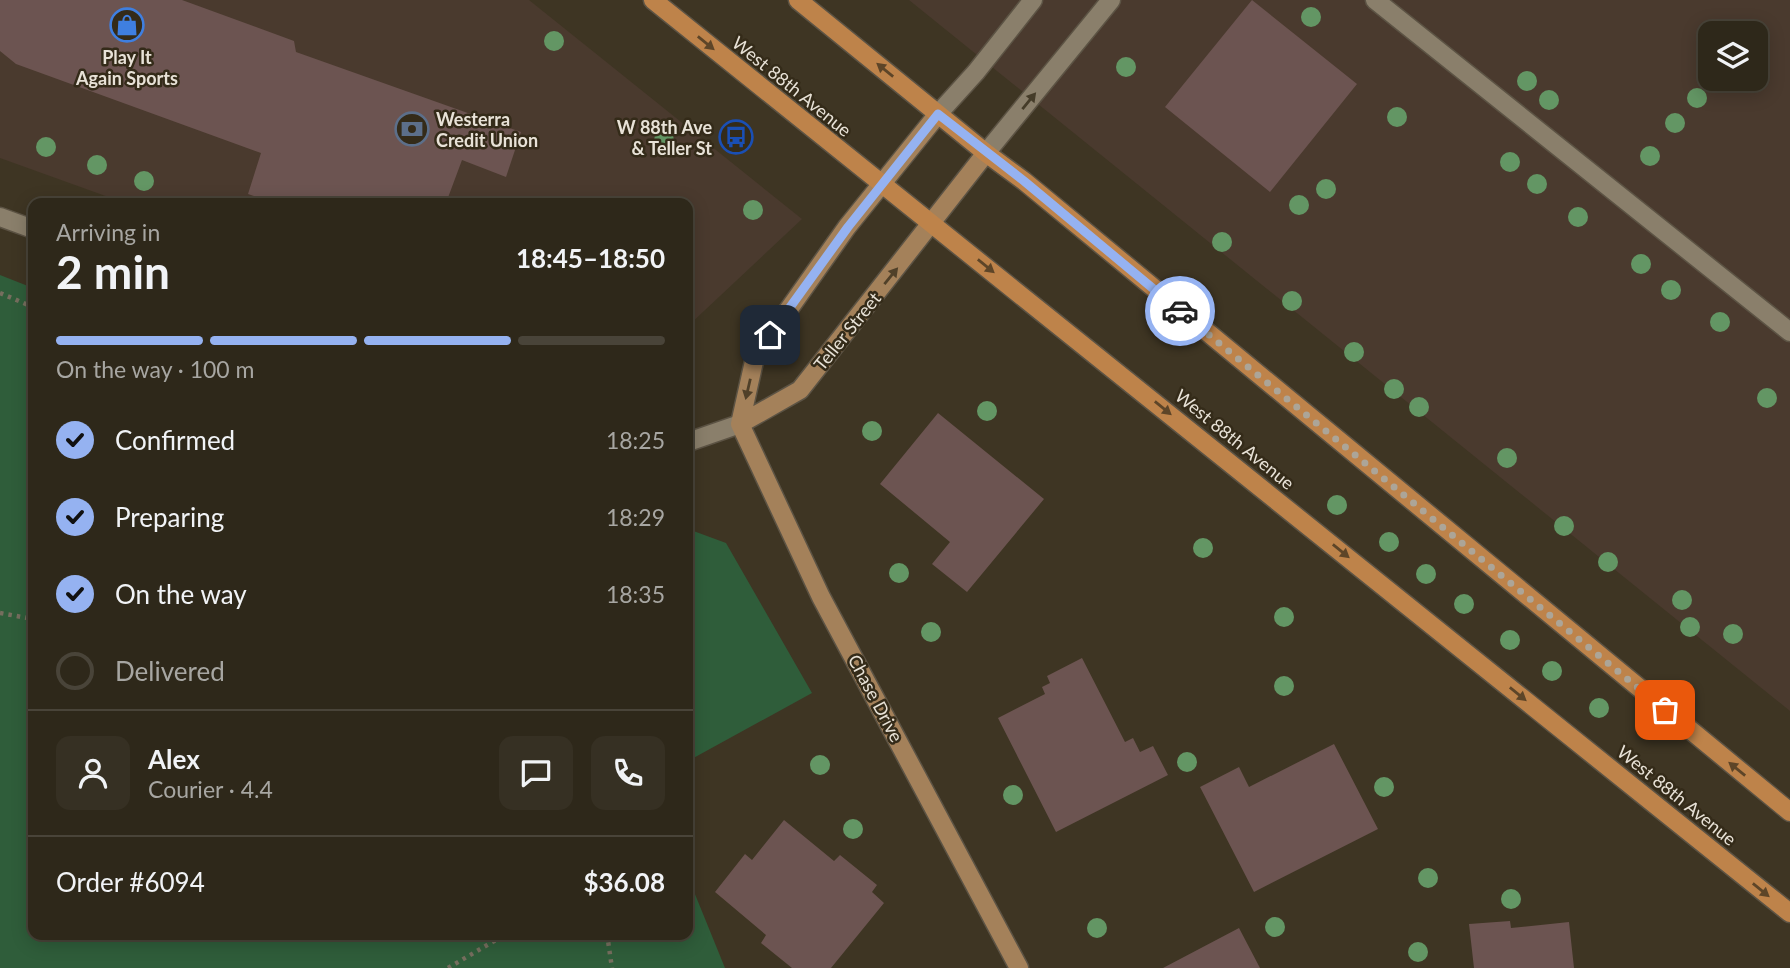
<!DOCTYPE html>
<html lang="en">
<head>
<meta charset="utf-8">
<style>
	:root { --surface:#2e281a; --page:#363023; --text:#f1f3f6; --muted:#a7a6a2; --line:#494439; --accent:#95b2f1 }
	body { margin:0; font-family:Lato,sans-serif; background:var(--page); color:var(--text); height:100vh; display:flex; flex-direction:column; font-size:26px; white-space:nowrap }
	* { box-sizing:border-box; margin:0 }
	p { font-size:23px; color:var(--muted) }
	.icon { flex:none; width:38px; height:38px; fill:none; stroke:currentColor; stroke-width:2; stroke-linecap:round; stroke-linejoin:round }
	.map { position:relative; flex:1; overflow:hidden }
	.details { position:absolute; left:28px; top:198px; width:665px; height:742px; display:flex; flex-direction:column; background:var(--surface); border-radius:14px; box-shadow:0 4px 18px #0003,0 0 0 2px var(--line) }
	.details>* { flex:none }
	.fabs { position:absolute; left:1698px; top:21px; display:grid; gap:14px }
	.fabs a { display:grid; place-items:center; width:70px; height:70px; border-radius:14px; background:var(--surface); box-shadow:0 4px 18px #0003,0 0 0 2px var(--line); font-size:35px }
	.pin { position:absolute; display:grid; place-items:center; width:60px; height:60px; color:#fff; margin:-30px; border-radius:14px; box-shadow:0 4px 10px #0006 }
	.courier { position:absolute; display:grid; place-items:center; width:70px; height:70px; margin:-35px; border:5px solid #95b2f1; border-radius:50%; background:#fff; color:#222; box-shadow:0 2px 9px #0007 }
	.headline em { font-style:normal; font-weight:700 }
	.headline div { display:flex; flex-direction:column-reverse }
	.headline { display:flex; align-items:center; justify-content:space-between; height:119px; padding:0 28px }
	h1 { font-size:46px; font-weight:700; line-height:52px }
	.bar { display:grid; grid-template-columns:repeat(4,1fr); gap:10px 7px; align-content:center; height:84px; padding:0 28px }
	.bar i { height:9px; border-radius:5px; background:var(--line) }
	.bar .current { background:var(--accent) }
	.bar p { grid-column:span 4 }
	.line { display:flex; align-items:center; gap:18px; padding:0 28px; border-top:2px solid var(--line) }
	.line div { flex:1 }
	.round { display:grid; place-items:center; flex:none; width:74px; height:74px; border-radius:14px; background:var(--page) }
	ol { padding:0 28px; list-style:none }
	li { display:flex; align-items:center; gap:21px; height:77px }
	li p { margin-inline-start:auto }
	li .icon { padding:7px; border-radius:50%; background:var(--accent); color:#111; stroke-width:4 }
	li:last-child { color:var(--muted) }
	li i { width:38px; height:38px; border:4px solid var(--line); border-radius:50% }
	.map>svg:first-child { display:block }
</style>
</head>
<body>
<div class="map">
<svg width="1790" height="968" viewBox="0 0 1790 968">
	<rect width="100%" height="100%" fill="#3e3523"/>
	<!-- commercial -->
	<path fill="#4a3a2e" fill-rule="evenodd" d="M0 0H529L802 219 688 326V203H125L0 158Z
		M909 0H1790V711ZM1710 33H1755V79H1710Z"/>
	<!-- green -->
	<path fill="#2f5d3a" d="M0 275 33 288V934H688V877L725 968H0Z
		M688 529 726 543 812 693 688 761Z"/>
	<!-- building -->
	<path fill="#6c5451" d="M0 0H182L294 41 296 52 521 132 506 177 462 160 446 203H274L248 194 261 153 16 64 0 51Z
		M1252 0 1357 84 1270 192 1165 107Z
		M938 413 1044 499 967 592 932 564 950 542 880 484Z
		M1082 658 1125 742 1133 738 1140 752 1153 746 1168 775 1056 832 998 718 1045 694 1042 687 1050 683 1047 676Z
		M1334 744 1378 829 1254 892 1200 787 1239 767 1249 787Z
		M784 820 834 861 840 855 877 885 872 892 884 903 831 968H792L761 943 766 935 715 892 745 854 752 860Z
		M1510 921 1511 928 1569 922 1574 968H1474L1469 924Z
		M1239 928 1260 968H1163Z"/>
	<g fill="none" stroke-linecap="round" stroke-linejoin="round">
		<defs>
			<path id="lane" d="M1375 0 1790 332
				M938 114 976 72 1033 0
				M986 153 1111 0"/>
			<path id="street" d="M0 217 33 229
				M688 442 740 424"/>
			<path id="secondary" d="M740 424 821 597 1019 968
				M740 424 755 357 847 227 938 114
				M740 424 800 390 986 153"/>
			<path id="primary" d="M653 0 1790 913
				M798 0 986 153 1024 181 1790 812"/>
		</defs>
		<!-- lane casing -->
		<use href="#lane" stroke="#5c5344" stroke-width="21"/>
		<!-- street casing -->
		<use href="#street" stroke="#5c5344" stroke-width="21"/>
		<!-- secondary casing -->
		<use href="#secondary" stroke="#5c5344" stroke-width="21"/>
		<!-- primary casing -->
		<use href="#primary" stroke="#5c5344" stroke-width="21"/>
		<!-- path -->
		<path stroke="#766e5e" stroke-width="4.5" stroke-dasharray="3.5 5" stroke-linecap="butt" d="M0 293 33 307
			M0 613 33 619
			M607 934 612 968
			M448 968 506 934"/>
		<!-- lane -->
		<use href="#lane" stroke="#8a7f6b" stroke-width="18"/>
		<!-- street -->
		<use href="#street" stroke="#8a7f6b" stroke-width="18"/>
		<!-- secondary -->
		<use href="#secondary" stroke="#a4815a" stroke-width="18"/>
		<!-- primary -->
		<use href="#primary" stroke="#be834a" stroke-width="18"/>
	</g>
	<!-- trees -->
	<g fill="#639664">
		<circle cx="1311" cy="17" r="10"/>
		<circle cx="554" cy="41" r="10"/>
		<circle cx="1126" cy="67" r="10"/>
		<circle cx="1527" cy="81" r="10"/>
		<circle cx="1697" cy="98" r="10"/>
		<circle cx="1549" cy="100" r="10"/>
		<circle cx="1397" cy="117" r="10"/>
		<circle cx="1675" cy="123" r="10"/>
		<circle cx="664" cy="140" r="10"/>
		<circle cx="46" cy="147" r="10"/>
		<circle cx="1650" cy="156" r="10"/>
		<circle cx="1510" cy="162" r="10"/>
		<circle cx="97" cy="165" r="10"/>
		<circle cx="144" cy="181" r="10"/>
		<circle cx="1537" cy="184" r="10"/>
		<circle cx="1326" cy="189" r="10"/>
		<circle cx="1299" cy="205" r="10"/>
		<circle cx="753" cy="210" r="10"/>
		<circle cx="1578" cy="217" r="10"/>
		<circle cx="1222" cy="242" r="10"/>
		<circle cx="1641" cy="264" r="10"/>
		<circle cx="1671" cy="290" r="10"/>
		<circle cx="1292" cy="301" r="10"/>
		<circle cx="1720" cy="322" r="10"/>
		<circle cx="1354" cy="352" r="10"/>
		<circle cx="1394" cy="389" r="10"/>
		<circle cx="1767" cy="398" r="10"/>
		<circle cx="1419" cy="407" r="10"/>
		<circle cx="987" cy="411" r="10"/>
		<circle cx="872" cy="431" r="10"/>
		<circle cx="1507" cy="458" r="10"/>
		<circle cx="1337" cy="505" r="10"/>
		<circle cx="1564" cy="526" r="10"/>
		<circle cx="1389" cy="542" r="10"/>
		<circle cx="1203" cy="548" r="10"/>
		<circle cx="1608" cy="562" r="10"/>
		<circle cx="899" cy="573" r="10"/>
		<circle cx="1426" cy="574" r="10"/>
		<circle cx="1682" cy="600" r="10"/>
		<circle cx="1464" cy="604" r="10"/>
		<circle cx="1284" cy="617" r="10"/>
		<circle cx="1690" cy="627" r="10"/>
		<circle cx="931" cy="632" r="10"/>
		<circle cx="1733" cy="634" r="10"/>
		<circle cx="1510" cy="640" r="10"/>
		<circle cx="1552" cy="671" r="10"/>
		<circle cx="1284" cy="686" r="10"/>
		<circle cx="1599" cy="708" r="10"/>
		<circle cx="1187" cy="762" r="10"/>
		<circle cx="820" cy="765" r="10"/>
		<circle cx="1384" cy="787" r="10"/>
		<circle cx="1013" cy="795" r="10"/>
		<circle cx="853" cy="829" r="10"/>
		<circle cx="1428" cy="878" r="10"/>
		<circle cx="1511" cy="899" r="10"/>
		<circle cx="1275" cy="927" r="10"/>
		<circle cx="1097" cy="928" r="10"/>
		<circle cx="1418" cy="952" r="10"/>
	</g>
	<!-- one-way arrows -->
	<defs><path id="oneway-solid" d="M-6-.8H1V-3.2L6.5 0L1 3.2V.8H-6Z" transform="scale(1.75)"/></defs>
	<g fill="#5d4528">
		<use href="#oneway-solid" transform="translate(706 43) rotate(39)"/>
		<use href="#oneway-solid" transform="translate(885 70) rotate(-141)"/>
		<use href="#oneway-solid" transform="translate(986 266) rotate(39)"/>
		<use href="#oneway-solid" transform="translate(1163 408) rotate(39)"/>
		<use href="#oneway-solid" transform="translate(1341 551) rotate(39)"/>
		<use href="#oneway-solid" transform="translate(1518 694) rotate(39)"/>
		<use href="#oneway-solid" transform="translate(1737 769) rotate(-141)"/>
		<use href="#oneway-solid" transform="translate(1761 890) rotate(39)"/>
	</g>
	<use fill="#453c29" href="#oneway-solid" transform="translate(1029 101) rotate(-51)"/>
	<g fill="#504029">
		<use href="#oneway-solid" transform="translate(891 276) rotate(-51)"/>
		<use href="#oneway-solid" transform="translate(748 389) rotate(103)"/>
	</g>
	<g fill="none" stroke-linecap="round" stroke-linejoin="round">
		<!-- done -->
		<path stroke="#aca598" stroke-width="7" stroke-dasharray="0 12.6" d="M1180 311 1665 710"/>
		<!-- route -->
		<path stroke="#95b2f1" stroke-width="9" d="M770 335 848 227 938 114 1024 181 1180 311"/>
	</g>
	<!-- icons -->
	<defs>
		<symbol id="shop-ring" viewBox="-11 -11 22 22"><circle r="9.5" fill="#342b19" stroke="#3f7fe0" stroke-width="1.5"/><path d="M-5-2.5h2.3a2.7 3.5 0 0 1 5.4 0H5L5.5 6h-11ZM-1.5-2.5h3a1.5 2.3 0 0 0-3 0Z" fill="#3f7fe0"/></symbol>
		<symbol id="bank-ring" viewBox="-11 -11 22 22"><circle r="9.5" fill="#342b19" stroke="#5c6f8a" stroke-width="1.5"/><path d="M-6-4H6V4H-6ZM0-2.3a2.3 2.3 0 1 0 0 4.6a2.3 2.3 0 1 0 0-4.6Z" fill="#5c6f8a"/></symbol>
		<symbol id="bus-ring" viewBox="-11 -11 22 22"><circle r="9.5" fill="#342b19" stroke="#1a4fb4" stroke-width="1.5"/><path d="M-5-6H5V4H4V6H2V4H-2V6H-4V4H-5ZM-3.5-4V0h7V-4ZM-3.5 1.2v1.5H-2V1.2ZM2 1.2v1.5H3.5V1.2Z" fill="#1a4fb4"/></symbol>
	</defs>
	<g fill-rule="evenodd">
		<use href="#shop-ring" x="108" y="6" width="38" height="38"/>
		<use href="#bank-ring" x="393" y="110" width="38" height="38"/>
		<use href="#bus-ring" x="717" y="118" width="38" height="38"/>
	</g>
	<g text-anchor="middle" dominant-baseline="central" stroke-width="5" stroke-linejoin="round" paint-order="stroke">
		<!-- poi labels -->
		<g font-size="18" font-weight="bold" fill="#e8e2d7" stroke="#342b19">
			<text x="127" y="57">Play It<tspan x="127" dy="21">Again Sports</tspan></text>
			<text x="436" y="119" text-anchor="start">Westerra<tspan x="436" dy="21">Credit Union</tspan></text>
			<text x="712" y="127" text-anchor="end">W 88th Ave<tspan x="712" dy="21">&amp; Teller St</tspan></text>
		</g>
		<!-- street labels -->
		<g font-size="18" fill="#e8e2d7" stroke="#342b19">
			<text transform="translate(792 86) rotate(39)">West 88th Avenue</text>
			<text transform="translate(847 331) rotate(-51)">Teller Street</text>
			<text transform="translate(1235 439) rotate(39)">West 88th Avenue</text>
			<text transform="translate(876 698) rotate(62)">Chase Drive</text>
			<text transform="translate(1677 795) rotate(39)">West 88th Avenue</text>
		</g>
	</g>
</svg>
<div class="fabs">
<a><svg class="icon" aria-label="layers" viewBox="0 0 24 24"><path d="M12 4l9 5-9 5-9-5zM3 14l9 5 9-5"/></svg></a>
</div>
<div class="pin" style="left:1665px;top:710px;background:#ea580c"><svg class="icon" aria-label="bag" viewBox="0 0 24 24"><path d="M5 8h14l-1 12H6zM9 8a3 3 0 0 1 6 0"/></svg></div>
<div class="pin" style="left:770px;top:335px;background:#1f2937"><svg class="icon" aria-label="home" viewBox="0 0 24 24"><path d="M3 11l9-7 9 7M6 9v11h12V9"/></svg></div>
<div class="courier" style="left:1180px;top:311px"><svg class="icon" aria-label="car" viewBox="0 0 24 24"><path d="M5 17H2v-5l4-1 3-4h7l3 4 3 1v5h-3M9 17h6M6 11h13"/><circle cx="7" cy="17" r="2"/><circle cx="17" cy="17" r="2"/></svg></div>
<section class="details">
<div class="headline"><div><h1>2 min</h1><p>Arriving in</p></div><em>18:45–18:50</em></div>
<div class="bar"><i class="current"></i><i class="current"></i><i class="current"></i><i></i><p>On the way · 100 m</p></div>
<ol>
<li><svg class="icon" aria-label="check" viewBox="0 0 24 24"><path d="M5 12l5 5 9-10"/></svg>Confirmed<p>18:25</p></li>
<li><svg class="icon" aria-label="check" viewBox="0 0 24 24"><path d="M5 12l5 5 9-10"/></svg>Preparing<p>18:29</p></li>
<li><svg class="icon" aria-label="check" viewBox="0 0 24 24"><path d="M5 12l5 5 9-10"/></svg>On the way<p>18:35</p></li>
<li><i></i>Delivered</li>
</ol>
<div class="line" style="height:126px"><a class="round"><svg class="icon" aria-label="person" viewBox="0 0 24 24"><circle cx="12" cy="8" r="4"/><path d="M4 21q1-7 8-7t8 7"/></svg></a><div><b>Alex</b><p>Courier · 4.4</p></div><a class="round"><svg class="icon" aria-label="chat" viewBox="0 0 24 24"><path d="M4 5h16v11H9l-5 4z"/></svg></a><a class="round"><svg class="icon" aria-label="phone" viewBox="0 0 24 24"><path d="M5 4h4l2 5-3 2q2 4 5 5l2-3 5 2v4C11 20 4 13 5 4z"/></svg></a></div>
<div class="line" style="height:91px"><div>Order #6094</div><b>$36.08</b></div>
</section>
</div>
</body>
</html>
